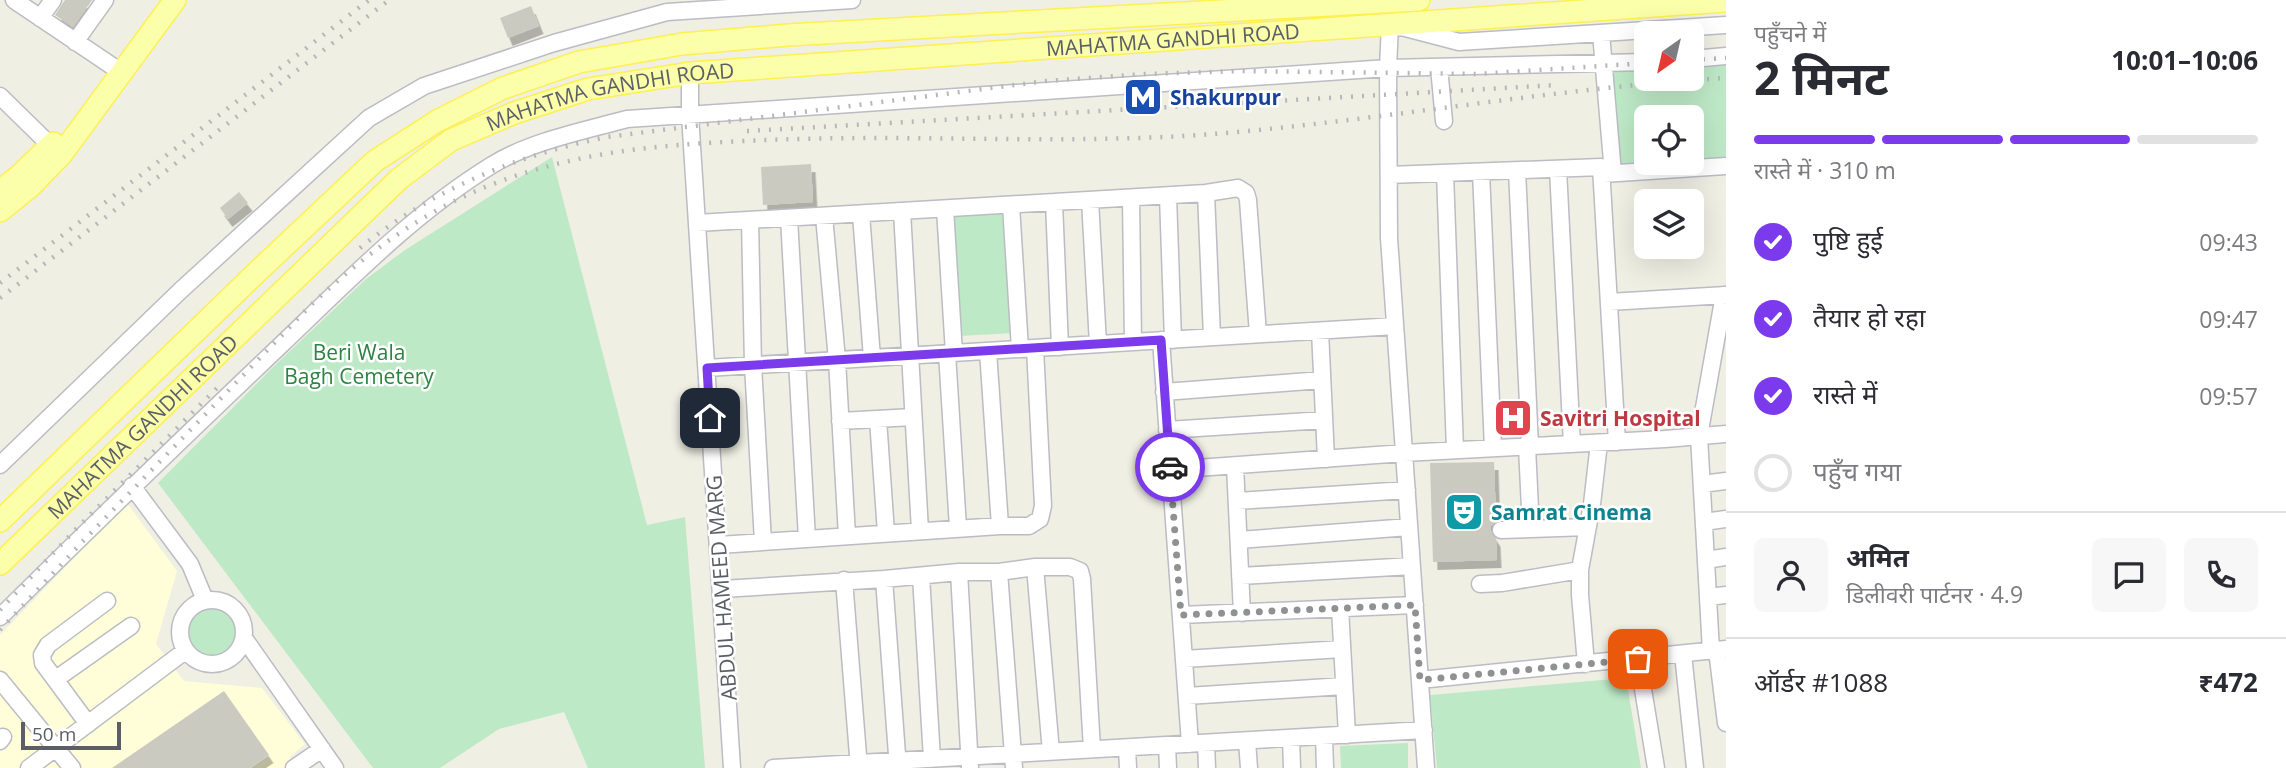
<!DOCTYPE html>
<html lang="hi">
<head>
<meta charset="utf-8">
<style>
	:root { --surface:#fff; --page:#f7f7f7; --text:#2b2b33; --muted:#7c7c81; --line:#e1e1e2; --accent:#7c3aed }
	body { margin:0; font-family:"Open Sans","Noto Sans Devanagari",sans-serif; background:var(--page); color:var(--text); height:100vh; display:flex; flex-direction:column; font-size:26px; white-space:nowrap }
	* { box-sizing:border-box; margin:0 }
	p { font-size:23px; color:var(--muted) }
	.icon { flex:none; width:38px; height:38px; fill:none; stroke:currentColor; stroke-width:2; stroke-linecap:round; stroke-linejoin:round }
	.map { position:relative; flex:1; overflow:hidden }
	.sheet { display:flex; flex-direction:column; background:var(--surface); width:560px }
	.sheet>* { flex:none }
	.needle { width:46px; rotate:214deg }
	.tools { position:absolute; left:1634px; top:21px; display:grid; gap:14px }
	.tools a { display:grid; place-items:center; width:70px; height:70px; border-radius:10px; background:var(--surface); box-shadow:0 7px 28px #0002; font-size:35px }
	.scale { position:absolute; left:21px; bottom:18px; width:100px; box-sizing:border-box; padding-left:7px; border:4px solid #5c5e66; border-top:0; font-size:19px; line-height:24px; white-space:nowrap; color:#5c5e66; -webkit-text-stroke:5px #fff; paint-order:stroke }
	.pin { position:absolute; display:grid; place-items:center; width:60px; height:60px; color:#fff; margin:-30px; border-radius:14px; box-shadow:0 4px 10px #0006 }
	.courier { position:absolute; display:grid; place-items:center; width:70px; height:70px; margin:-35px; border:5px solid #7c3aed; border-radius:50%; background:#fff; color:#222; box-shadow:0 2px 9px #0007 }
	.summary em { font-style:normal; font-weight:700 }
	.summary div { display:flex; flex-direction:column-reverse }
	.summary { display:flex; align-items:center; justify-content:space-between; height:119px; padding:0 28px }
	h1 { font-size:46px; font-weight:700; line-height:52px }
	.bar { display:grid; grid-template-columns:repeat(4,1fr); gap:10px 7px; align-content:center; height:84px; padding:0 28px }
	.bar i { height:9px; border-radius:5px; background:var(--line) }
	.bar .current { background:var(--accent) }
	.bar p { grid-column:span 4 }
	.line { display:flex; align-items:center; gap:18px; padding:0 28px; border-top:2px solid var(--line) }
	.line div { flex:1 }
	.round { display:grid; place-items:center; flex:none; width:74px; height:74px; border-radius:10px; background:var(--page) }
	ol { padding:0 28px; list-style:none }
	li { display:flex; align-items:center; gap:21px; height:77px }
	li p { margin-inline-start:auto }
	li .icon { padding:7px; border-radius:50%; background:var(--accent); color:#fff; stroke-width:4 }
	li:last-child { color:var(--muted) }
	li i { width:38px; height:38px; border:4px solid var(--line); border-radius:50% }
	main { display:flex; flex:1; min-height:0 }
	.map>svg:first-child { display:block }
</style>
</head>
<body>
<main>
<div class="map">
<svg width="1726" height="768" viewBox="0 0 1726 768">
	<defs>
		<filter id="shadow"><feDropShadow dx="4.5" dy="8" stdDeviation="0" flood-color="#0004"/></filter>
	</defs>
	<rect width="100%" height="100%" fill="#f0efe4"/>
	<!-- commercial -->
	<path fill="#fffed9" d="M127 503 177 571 156 644 184 681 262 688 305 744 290 757 298 768H0V635Z"/>
	<!-- green -->
	<path fill="#bee9c7" d="M1726 65V160L1692 161V117H1647V163H1662L1619 165 1609 71 1647 69V79H1692V67Z
		M552 157 647 525 685 517 705 768H588L564 712 499 729 440 768H373L158 483 271 369 366 279 405 250Z
		M1008 212 1015 333 959 336 951 215Z
		M182 632a28 28 0 1 1 56 0a28 28 0 1 1-56 0Z
		M1626 678 1641 768H1437L1430 695Z
		M1408 743V768H1341L1340 746Z"/>
	<!-- building -->
	<path fill="#cbcac1" filter="url(#shadow)" d="M65 0H92L73 27 55 15Z
		M531 6 539 26 508 38 500 18Z
		M811 164 813 202 763 205 761 167Z
		M239 192 248 203 228 219 220 208Z
		M1518 408 1519 426 1503 428 1502 410Z
		M1494 462 1496 521 1491 526V531L1496 539 1497 560 1433 562 1430 463Z
		M224 691 269 755 250 768H112Z"/>
	<g fill="none" stroke-linecap="round" stroke-linejoin="round">
		<defs>
			<path id="minor" d="M14 0 115 68
				M40 18 53 0
				M1601 33 1613 173
				M75 42 105 0
				M1692 59 1726 56
				M1439 67 1444 121
				M690 73V115L732 768
				M0 96 51 146
				M1558 169 1572 444
				M1517 171 1530 446
				M1481 172 1493 448
				M1445 173 1455 450
				M1603 174 1726 166
				M1389 175 1601 167 1617 442
				M1206 193 1212 337
				M1168 196 1173 340
				M1131 198 1133 342
				M1090 200 1098 344
				M1054 202 1060 347
				M1011 205 1020 349
				M945 209 954 353
				M902 211 920 531
				M861 214 872 358
				M824 216 837 360 847 536
				M789 218 807 539
				M750 220 753 365 763 542
				M697 223 1206 193 1238 188 1246 193 1248 200 1258 334
				M1609 302 1726 295
				M1320 331 1326 459
				M1161 340 1190 744
				M988 351 1000 526
				M947 353 958 528
				M707 368 1395 326
				M1164 392 1322 380
				M878 419 886 533
				M840 421 913 417
				M1167 430 1324 420
				M1527 447 1531 529
				M0 465 180 291 369 118 424 86 554 43 667 12 852 0
				M1235 466 1242 613
				M1170 470 1404 453 1665 439 1726 434
				M1702 484 1726 481
				M132 486 190 564 205 600
				M1237 501 1407 490
				M1704 522 1726 519
				M1501 530 1588 527
				M1239 540 1409 527
				M719 545 1000 526H1029L1040 519 1043 506 1035 348
				M1706 560 1726 557
				M1035 567 1051 752
				M959 572 970 768
				M999 572 1014 768
				M921 576 932 759
				M1240 576 1412 566
				M884 579 898 768
				M844 580 859 768
				M1480 584 1502 583 1580 570
				M722 589 884 579 959 572H999L1035 567H1070L1080 571 1082 579 1092 749
				M1708 597 1726 595
				M180 632a32 32 0 1 1 64 0a32 32 0 1 1-64 0Z
				M1340 608 1347 735
				M1181 615 1415 605
				M0 617C93 525 187 434 282 344 348 281 414 213 492 165 531 141 583 131 627 119L1388 68 1647 62
				M244 638 335 768
				M1717 650 1726 723
				M1711 651 1699 436 1724 295
				M1683 654 1695 768
				M1184 659 1342 649
				M1638 659 1656 768
				M1586 664 1580 595V570L1592 504 1599 443
				M56 679 131 626
				M0 680 72 768
				M1420 680 1726 649
				M1187 696 1344 686
				M88 724 43 663 42 655 48 645 107 601
				M1324 736 1325 768
				M1291 738 1292 768
				M0 741 3 737
				M1247 741 1249 768
				M1206 743 1207 768
				M1167 745 1168 768
				M1127 748 1128 768
				M29 768 185 651
				M294 768 322 749
				M773 768 1424 730
				M1426 768 1389 238 1388 68 1390 24 1459 42 1726 25"/>
			<g id="major">
				<path d="M0 191 19 176 53 143"/>
				<path d="M0 211 31 186 61 155 175 0"/>
				<path d="M0 521 256 273 375 161 437 121 503 88 579 62 682 44 788 35 1419 0"/>
				<path id="s1" d="M0 564 399 179 451 140 514 113 588 89 690 73 1726 1"/>
			</g>
		</defs>
		<!-- minor casing -->
		<use href="#minor" stroke="#bbbcc4" stroke-width="19"/>
		<!-- major casing -->
		<use href="#major" stroke="#fdf04f" stroke-width="24"/>
		<!-- minor -->
		<use href="#minor" stroke="#fff" stroke-width="16"/>
		<!-- major -->
		<use href="#major" stroke="#fbffa9" stroke-width="21"/>
		<!-- rail -->
		<path stroke="#b7b7b9" stroke-width="4.5" stroke-dasharray="2 9" stroke-linecap="butt" d="M1692 60 1726 58
			M747 131 1557 85
			M360 248C432 189 518 155 607 137L1046 81 1145 74 1241 71 1477 74 1647 63
			M0 283 369 0
			M0 298 389 0
			M0 610 75 530 223 382
			M0 630 85 539 311 305C365 254 423 211 493 184 576 152 657 145 745 141 897 133 1049 145 1200 135 1376 122 1550 88 1726 78"/>
	</g>
	<g fill="none" stroke-linecap="round" stroke-linejoin="round">
		<!-- done -->
		<path stroke="#909192" stroke-width="7" stroke-dasharray="0 12.6" d="M1170 467 1181 615 1415 605 1420 680 1638 659"/>
		<!-- route -->
		<path stroke="#7c3aed" stroke-width="9" d="M710 418 707 368 1161 340 1170 467"/>
	</g>
	<!-- icons -->
	<defs>
		<symbol id="metro-square" viewBox="-11 -11 22 22"><rect x="-9" y="-9" width="18" height="18" rx="4" fill="#1a4fb4" stroke="#fff"/><path d="M-5.5 5V-5H-3L0 0L3-5H5.5V5H3V-.5L0 4L-3-.5V5Z" fill="#fff"/></symbol>
		<symbol id="hospital-square" viewBox="-11 -11 22 22"><rect x="-9" y="-9" width="18" height="18" rx="4" fill="#e0444e" stroke="#fff"/><path d="M-5-5h3v3.5h4V-5h3V5h-3V1.5h-4V5h-3Z" fill="#fff"/></symbol>
		<symbol id="theatre-square" viewBox="-11 -11 22 22"><rect x="-9" y="-9" width="18" height="18" rx="4" fill="#0f9aa8" stroke="#fff"/><path d="M-5-5.5Q0-4 5-5.5V0Q5 5 0 6Q-5 5-5 0ZM-3.3-2.5H-1v1.5H-3.3ZM1-2.5H3.3v1.5H1ZM-2.8 1Q0 5.5 2.8 1Z" fill="#fff"/></symbol>
	</defs>
	<g fill-rule="evenodd">
		<use href="#metro-square" x="1121" y="75" width="44" height="44"/>
		<use href="#hospital-square" x="1491" y="396" width="44" height="44"/>
		<use href="#theatre-square" x="1442" y="490" width="44" height="44"/>
	</g>
	<g text-anchor="middle" dominant-baseline="central" stroke-width="5" stroke-linejoin="round" paint-order="stroke">
		<!-- street labels -->
		<g font-size="21" fill="#5c5e66" stroke="#fff">
			<text stroke="none"><textPath href="#s1" startOffset="1353">MAHATMA GANDHI ROAD</textPath></text>
			<text stroke="none"><textPath href="#s1" startOffset="786">MAHATMA GANDHI ROAD</textPath></text>
			<text stroke="none"><textPath href="#s1" startOffset="198">MAHATMA GANDHI ROAD</textPath></text>
			<text transform="translate(721 588) rotate(-94)">ABDUL HAMEED MARG</text>
		</g>
		<!-- transit labels -->
		<g font-size="21" font-weight="bold" fill="#164399" stroke="#fff" text-anchor="start">
			<text x="1170" y="97">Shakurpur</text>
		</g>
		<!-- park labels -->
		<g font-size="21" fill="#2d8342" stroke="#fff">
			<text x="359" y="352">Beri Wala<tspan x="359" dy="24">Bagh Cemetery</tspan></text>
		</g>
		<!-- health labels -->
		<g font-size="21" font-weight="bold" fill="#be3a42" stroke="#fff" text-anchor="start">
			<text x="1540" y="418">Savitri Hospital</text>
		</g>
		<!-- culture labels -->
		<g font-size="21" font-weight="bold" fill="#0d838f" stroke="#fff" text-anchor="start">
			<text x="1491" y="512">Samrat Cinema</text>
		</g>
	</g>
</svg>
<div class="tools">
<a><svg class="needle" viewBox="-14 -14 28 28"><path d="M0-13l5 13h-10z" fill="#e53935"/><path d="M0 13l5-13h-10z" fill="#7c7c81"/></svg></a>
<a><svg class="icon" aria-label="locate" viewBox="0 0 24 24"><circle cx="12" cy="12" r="6"/><path d="M12 2v4M12 18v4M2 12h4M18 12h4"/></svg></a>
<a><svg class="icon" aria-label="layers" viewBox="0 0 24 24"><path d="M12 4l9 5-9 5-9-5zM3 14l9 5 9-5"/></svg></a>
</div>
<div class="scale">50 m</div>
<div class="pin" style="left:1638px;top:659px;background:#ea580c"><svg class="icon" aria-label="bag" viewBox="0 0 24 24"><path d="M5 8h14l-1 12H6zM9 8a3 3 0 0 1 6 0"/></svg></div>
<div class="pin" style="left:710px;top:418px;background:#1f2937"><svg class="icon" aria-label="home" viewBox="0 0 24 24"><path d="M3 11l9-7 9 7M6 9v11h12V9"/></svg></div>
<div class="courier" style="left:1170px;top:467px"><svg class="icon" aria-label="car" viewBox="0 0 24 24"><path d="M5 17H2v-5l4-1 3-4h7l3 4 3 1v5h-3M9 17h6M6 11h13"/><circle cx="7" cy="17" r="2"/><circle cx="17" cy="17" r="2"/></svg></div>
</div>
<section class="sheet">
<div class="summary"><div><h1>2 मिनट</h1><p>पहुँचने में</p></div><em>10:01–10:06</em></div>
<div class="bar"><i class="current"></i><i class="current"></i><i class="current"></i><i></i><p>रास्ते में · 310 m</p></div>
<ol>
<li><svg class="icon" aria-label="check" viewBox="0 0 24 24"><path d="M5 12l5 5 9-10"/></svg>पुष्टि हुई<p>09:43</p></li>
<li><svg class="icon" aria-label="check" viewBox="0 0 24 24"><path d="M5 12l5 5 9-10"/></svg>तैयार हो रहा<p>09:47</p></li>
<li><svg class="icon" aria-label="check" viewBox="0 0 24 24"><path d="M5 12l5 5 9-10"/></svg>रास्ते में<p>09:57</p></li>
<li><i></i>पहुँच गया</li>
</ol>
<div class="line" style="height:126px"><a class="round"><svg class="icon" aria-label="person" viewBox="0 0 24 24"><circle cx="12" cy="8" r="4"/><path d="M4 21q1-7 8-7t8 7"/></svg></a><div><b>अमित</b><p>डिलीवरी पार्टनर · 4.9</p></div><a class="round"><svg class="icon" aria-label="chat" viewBox="0 0 24 24"><path d="M4 5h16v11H9l-5 4z"/></svg></a><a class="round"><svg class="icon" aria-label="phone" viewBox="0 0 24 24"><path d="M5 4h4l2 5-3 2q2 4 5 5l2-3 5 2v4C11 20 4 13 5 4z"/></svg></a></div>
<div class="line" style="height:91px"><div>ऑर्डर #1088</div><b>₹472</b></div>
</section>
</main>
</body>
</html>
